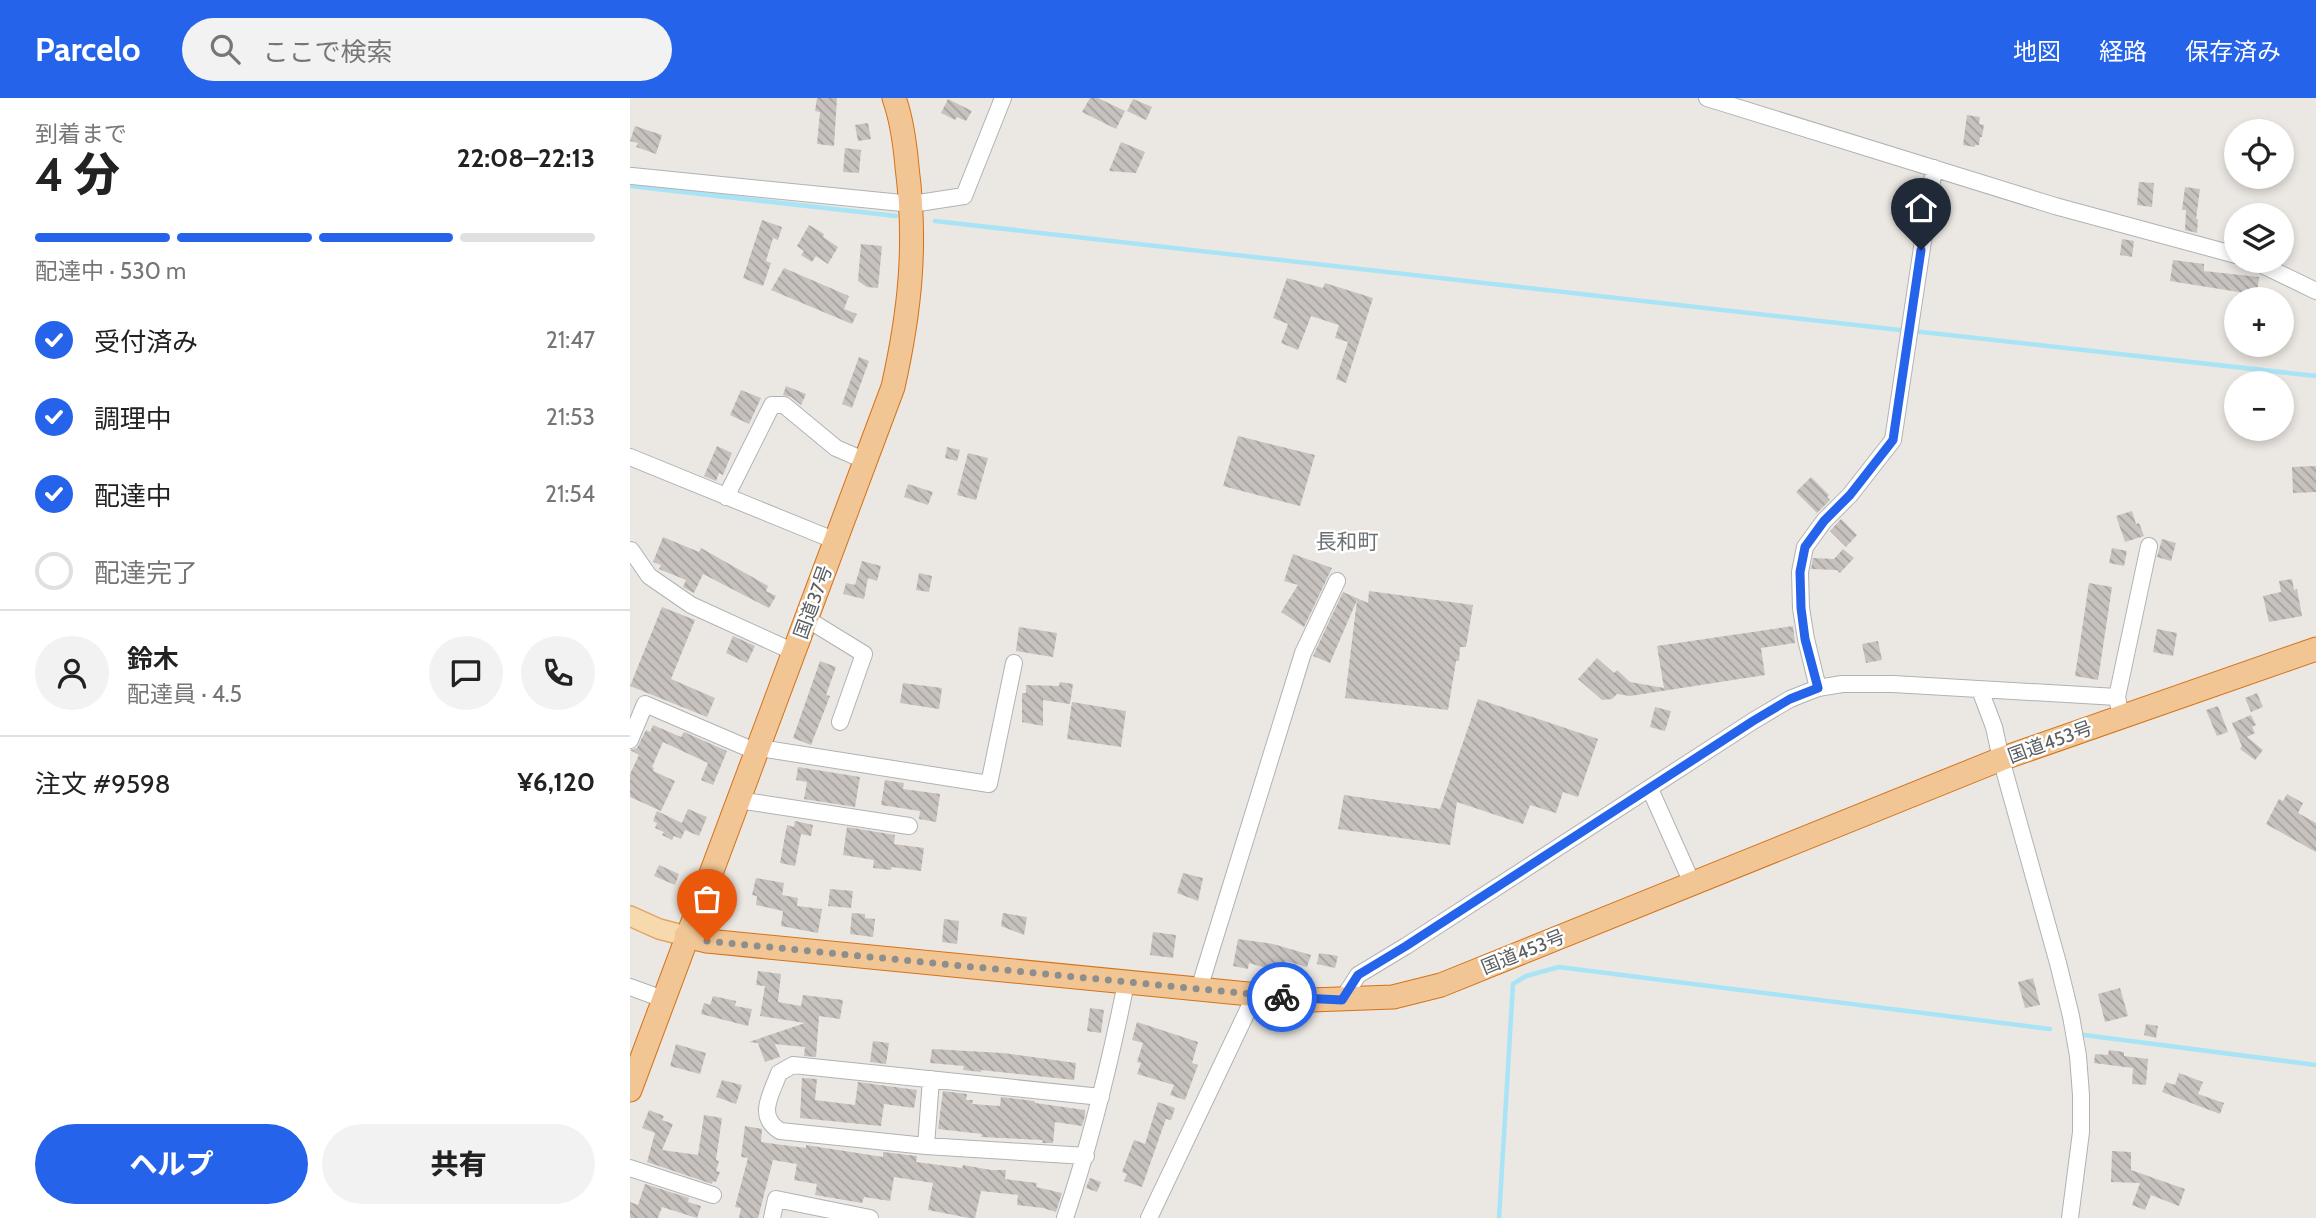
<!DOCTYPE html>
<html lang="ja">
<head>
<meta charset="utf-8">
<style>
	:root { --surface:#fff; --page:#f2f2f2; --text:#222; --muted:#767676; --line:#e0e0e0; --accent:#2563eb }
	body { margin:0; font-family:Cabin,"Noto Sans JP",sans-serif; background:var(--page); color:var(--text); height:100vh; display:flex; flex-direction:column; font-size:26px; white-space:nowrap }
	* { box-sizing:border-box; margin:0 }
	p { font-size:23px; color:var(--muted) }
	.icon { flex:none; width:38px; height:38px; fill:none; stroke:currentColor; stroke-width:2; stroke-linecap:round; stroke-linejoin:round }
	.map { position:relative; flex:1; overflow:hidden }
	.side { display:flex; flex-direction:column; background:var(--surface); width:630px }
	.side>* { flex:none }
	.buttons { position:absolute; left:1594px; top:21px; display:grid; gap:14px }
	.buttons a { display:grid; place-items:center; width:70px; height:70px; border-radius:50%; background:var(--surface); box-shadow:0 4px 10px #0003; font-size:35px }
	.pin { position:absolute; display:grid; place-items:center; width:60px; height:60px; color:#fff; margin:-72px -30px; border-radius:50% 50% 50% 0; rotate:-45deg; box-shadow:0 0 7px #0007 }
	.pin .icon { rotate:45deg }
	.courier { position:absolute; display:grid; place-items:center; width:70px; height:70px; margin:-35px; border:5px solid #2563eb; border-radius:50%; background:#fff; color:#222; box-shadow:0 2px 9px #0007 }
	.summary em { font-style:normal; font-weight:800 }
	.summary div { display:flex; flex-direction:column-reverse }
	.summary { display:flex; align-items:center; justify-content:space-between; height:119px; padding:0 35px }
	h1 { font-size:46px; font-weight:800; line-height:52px }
	.bar { display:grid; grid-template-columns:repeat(4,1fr); gap:10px 7px; align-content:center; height:84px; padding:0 35px }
	.bar i { height:9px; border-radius:5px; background:var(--line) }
	.bar .on { background:var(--accent) }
	.bar p { grid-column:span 4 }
	.line { display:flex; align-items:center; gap:18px; padding:0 35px; border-top:2px solid var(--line) }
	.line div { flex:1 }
	.round { display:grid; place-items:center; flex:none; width:74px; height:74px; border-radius:37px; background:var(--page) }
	ol { padding:0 35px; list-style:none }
	li { display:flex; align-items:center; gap:21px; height:77px }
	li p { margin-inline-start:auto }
	li .icon { padding:7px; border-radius:50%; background:var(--accent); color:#fff; stroke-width:4 }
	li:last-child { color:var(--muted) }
	li i { width:38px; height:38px; border:4px solid var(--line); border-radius:50% }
	.primary-button { display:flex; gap:14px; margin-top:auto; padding:14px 35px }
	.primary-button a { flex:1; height:80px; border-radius:42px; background:var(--accent); color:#fff; font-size:28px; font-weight:800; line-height:80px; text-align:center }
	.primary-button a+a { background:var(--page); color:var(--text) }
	header { display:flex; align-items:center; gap:42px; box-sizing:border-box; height:98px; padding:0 35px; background:var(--accent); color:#fff }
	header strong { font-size:33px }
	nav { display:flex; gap:38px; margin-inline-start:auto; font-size:24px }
	.search { width:490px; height:63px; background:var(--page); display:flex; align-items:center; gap:18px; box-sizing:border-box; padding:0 24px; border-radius:38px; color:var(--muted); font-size:26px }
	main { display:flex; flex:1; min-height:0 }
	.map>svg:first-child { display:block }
</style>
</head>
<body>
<header>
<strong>Parcelo</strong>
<div class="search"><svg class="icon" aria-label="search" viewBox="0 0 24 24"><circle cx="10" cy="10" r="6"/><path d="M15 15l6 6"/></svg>ここで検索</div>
<nav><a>地図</a><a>経路</a><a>保存済み</a></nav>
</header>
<main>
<section class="side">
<div class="summary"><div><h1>4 分</h1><p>到着まで</p></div><em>22:08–22:13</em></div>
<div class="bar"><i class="on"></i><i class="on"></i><i class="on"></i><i></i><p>配達中 · 530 m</p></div>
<ol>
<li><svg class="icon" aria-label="check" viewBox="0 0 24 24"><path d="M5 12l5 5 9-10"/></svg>受付済み<p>21:47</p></li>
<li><svg class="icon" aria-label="check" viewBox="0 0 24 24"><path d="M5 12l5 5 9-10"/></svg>調理中<p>21:53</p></li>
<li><svg class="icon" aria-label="check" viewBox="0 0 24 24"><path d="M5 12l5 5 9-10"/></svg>配達中<p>21:54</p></li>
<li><i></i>配達完了</li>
</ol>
<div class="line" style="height:126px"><a class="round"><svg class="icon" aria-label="person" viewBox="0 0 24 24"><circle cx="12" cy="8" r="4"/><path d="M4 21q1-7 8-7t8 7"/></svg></a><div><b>鈴木</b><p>配達員 · 4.5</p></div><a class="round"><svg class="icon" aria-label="chat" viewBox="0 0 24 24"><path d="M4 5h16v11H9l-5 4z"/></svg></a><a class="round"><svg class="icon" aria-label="phone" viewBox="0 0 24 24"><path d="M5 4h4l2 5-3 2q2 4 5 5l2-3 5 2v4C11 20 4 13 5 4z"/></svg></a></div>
<div class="line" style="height:91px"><div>注文 #9598</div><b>¥6,120</b></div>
<div class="primary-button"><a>ヘルプ</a><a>共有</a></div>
</section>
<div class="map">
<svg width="1686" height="1120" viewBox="0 0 1686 1120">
	<defs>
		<pattern id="building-back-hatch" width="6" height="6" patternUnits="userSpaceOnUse" patternTransform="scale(1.75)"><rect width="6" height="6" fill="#c7c2be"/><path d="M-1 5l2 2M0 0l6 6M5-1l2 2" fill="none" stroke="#a5a19e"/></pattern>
	</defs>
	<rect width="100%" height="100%" fill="#ebe7e2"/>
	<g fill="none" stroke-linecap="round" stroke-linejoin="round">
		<!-- stream -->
		<path stroke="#a8e4f5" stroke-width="4.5" d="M0 88 266 118
			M305 123 1270 232
			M1283 233 1686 278
			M1454 937 1686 967
			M869 1120 883 886 896 878 929 869 1420 931"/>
	</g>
	<!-- building -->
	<path fill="url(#building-back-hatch)" d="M187 0H207L204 48 187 46 190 14 185 13Z
		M460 0H468L495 13 486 31 452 14Z
		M318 1 342 13 336 23 327 19 325 22 311 15Z
		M503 1 522 9 516 22 497 13Z
		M1337 17 1350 19 1349 26 1354 27 1352 39H1350L1349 47H1345V49L1333 47Z
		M238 25 241 41 228 43 225 27Z
		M5 28 32 37 26 56 6 49 8 45 0 43Z
		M491 44 515 54 506 75 479 73Z
		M215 50 231 52 229 75 213 74Z
		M1509 84 1524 85 1522 109 1507 107Z
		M1555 89 1570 91 1566 121H1568L1567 135 1555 132 1556 112H1552Z
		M132 122 152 129 148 142 143 140 136 163 141 165 133 188 113 180Z
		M179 127 194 136 193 139 208 149 198 166 186 158 182 164 171 157 174 153 167 148Z
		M1492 141 1504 143 1502 159 1490 157Z
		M231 146 252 148 248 190 237 189 228 183Z
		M1543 162 1574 166V173L1629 179 1627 197 1540 183Z
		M154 170 219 198 214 211 227 216 222 226 141 192Z
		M657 180 693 190 695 185 743 200 716 285 706 281 718 244 705 240 709 227 681 218 668 252 651 245 658 226 643 220Z
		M229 259 239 263 222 310 212 306Z
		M156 288 176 296 171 307 161 299 153 297Z
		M111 292 131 300 119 326 100 317Z
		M608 338 685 357 670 408 593 388Z
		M87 348 102 355 93 377 89 375 86 383 74 378Z
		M317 349 330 352 327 363 315 360Z
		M338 355 358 360 346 402 327 397Z
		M1686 368V394L1663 395 1662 369Z
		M1181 379 1199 397 1197 399 1200 402 1187 415 1166 394Z
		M278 386 303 394 298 407 274 399Z
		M1502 413 1506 426 1509 425 1514 438 1495 444 1486 418Z
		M1211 421 1227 437 1216 449 1200 433Z
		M33 439 69 454 71 450 138 488 136 493 146 498 139 510 73 476 64 495 60 493 53 489 56 482 29 471 31 467 23 464Z
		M1532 441 1546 445 1541 463 1527 459Z
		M1482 450 1497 453 1494 468 1479 465Z
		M1213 451 1224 460 1210 475 1207 472 1181 471 1183 460 1204 461Z
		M663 456 702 470 674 529 651 514 668 487 654 483Z
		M232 463 251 468 247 483 238 480 234 501 213 496 216 485 225 487Z
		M289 475 302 478 299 494 286 492Z
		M1662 481 1664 492 1667 491 1672 518 1639 524 1633 498 1651 494 1649 483Z
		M1459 485 1482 489 1468 582 1445 578Z
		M739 493 843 507 836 549H830L829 563H826L818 612 715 600 727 502 700 565 683 558 713 494 738 505Z
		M32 509 65 522 41 581 85 600 77 619 0 588Z
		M1163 528 1165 545 1131 550 1135 577 1000 598 987 596 982 601 972 602 948 581 967 560 984 575 987 572 1000 584 1034 590 1027 548Z
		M389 529 427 535 423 559 386 553Z
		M1527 531 1547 535 1543 558 1523 554Z
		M103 538 125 548 117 565 96 555Z
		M1248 543 1252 562 1236 565 1232 546Z
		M190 563 206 569 196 597 200 598 181 647 163 640Z
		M430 584 443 586 440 606 413 602V628L392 624V595H396V587L429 588Z
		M273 585 312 590 309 611 270 605Z
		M1627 595 1633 609 1621 614 1615 600Z
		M848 601 968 641 948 699 933 694 926 715 900 707 893 726 827 704 820 747 708 731 714 697 810 711Z
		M442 604 496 613 491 649 437 641Z
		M1588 608 1598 634 1587 638 1576 612Z
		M1025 609 1041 613 1035 633 1020 629Z
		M1621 617 1626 627 1622 629 1625 635 1617 639 1633 652 1625 662 1610 651 1612 648 1602 625Z
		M23 627 51 639 54 634 97 653 83 687 71 682 78 665 33 644 22 669 24 670 23 673 45 683 31 713 0 699V676L9 657 0 652 7 650 16 632 20 634Z
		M168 669 230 679 225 709 174 701 177 684 166 682Z
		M255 682 274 685 273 691 310 696 306 724 289 721 290 713 251 707Z
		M1657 696 1673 705 1668 715 1686 725V754L1636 726 1649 701 1653 703Z
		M58 711 77 719 69 738 55 732 51 741 44 738 42 742 32 737 34 734 25 730 27 725 23 723 27 713 52 725Z
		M165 723 183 727 181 738 171 736 165 768 150 765 157 727 164 729Z
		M217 729 265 737 264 746 294 750 291 773 262 769 261 772 243 770 244 762 213 757Z
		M29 767 49 776 45 787 24 778Z
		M553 775 573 780 568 803 547 795Z
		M126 780 154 785 152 797 168 800 167 808 192 811 188 835 151 828 153 813 126 807 127 798 122 797Z
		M200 791 223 793 221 810 198 808Z
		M222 815 235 816V820L245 821 243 839 220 836Z
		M373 815 397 819 394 837 371 828Z
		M314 821 329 823 327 846 312 844Z
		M523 834 546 837 543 860 520 857Z
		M608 841 643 846 681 857 677 869 656 863 653 875 619 865 618 871 603 868Z
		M689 855 708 858 705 870 687 866Z
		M128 873 151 876 148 904 171 908 173 897 213 902 210 921 189 918 186 959 174 958 175 949 145 946 150 959 135 964 128 945 119 944 175 925 130 918 135 888 126 887Z
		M1403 880 1410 907 1395 910 1388 884Z
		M1490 890 1498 918 1475 924 1468 896Z
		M83 898 106 903 105 908 122 911 118 928 71 916 74 905 80 907Z
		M460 910 474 912 471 935 457 933Z
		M507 924 568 944 562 965 568 967 555 1002 540 997 544 987 507 976 511 965 507 964 513 945 502 942Z
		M1516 926 1528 928 1526 940 1514 937Z
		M243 943 259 945 256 966 240 964Z
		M46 946 76 955 70 976 40 968Z
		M302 951 373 955 446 965 444 982 351 972V974L333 972 334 968 300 965Z
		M1479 952 1494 954V958L1518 961 1516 987 1502 986 1503 970 1464 965 1465 956 1478 957Z
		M1549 975 1573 984 1568 996 1594 1005 1590 1016 1532 994 1536 984 1545 987Z
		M172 980 187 981 185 1002 225 1007 228 984 287 992 284 1010 254 1006 251 1028 170 1020Z
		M92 982 112 987 106 1006 86 999Z
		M313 993 337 996 336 1002H343L342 1006 370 1008 371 999 404 1003 405 1005 455 1012V1018L452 1028 425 1024 423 1045H412L413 1042 351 1039 352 1036 308 1031Z
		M528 1004 545 1010 541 1022 536 1021 532 1032 512 1089 494 1083 497 1076 492 1074 504 1042 515 1046Z
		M19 1012 34 1018 32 1022 43 1026 32 1052 68 1057 74 1017 92 1020 86 1062 89 1063 86 1073 90 1074 86 1084 83 1083 82 1086 17 1064 25 1035 12 1030Z
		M115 1028 132 1031 131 1044 176 1050V1047L253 1059V1054L287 1058 286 1064 332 1070 333 1067 361 1072H376L375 1081 407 1085 406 1089 432 1095 426 1114 413 1110 387 1107 388 1097 351 1093 345 1120H339L298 1112 303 1085 264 1079 260 1103 234 1099 232 1105 185 1097 187 1086 164 1082 167 1066 143 1062 128 1120H109L111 1110 105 1109 118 1060 111 1059Z
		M1482 1053 1501 1054V1072L1555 1091 1549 1108 1521 1097 1515 1112 1502 1107 1510 1085 1481 1084Z
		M460 1080 471 1084 467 1094 456 1090Z
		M15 1086 59 1100 58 1104 71 1108 67 1120 32 1109 28 1120H0V1104L8 1107Z"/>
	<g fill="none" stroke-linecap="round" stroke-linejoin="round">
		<defs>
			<path id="minor" d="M1077 0 1425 108 1606 157
				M2 78 282 106 334 98 373 0
				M1624 163 1686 193
				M0 359 206 443
				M96 399 142 307H154L206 350 236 363
				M1 452 19 478 61 507 164 554
				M177 521 234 556 210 624
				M1188 590 1176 541 1171 510 1170 474 1175 449 1194 423 1220 397 1263 342 1304 70
				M1350 592 1364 629 1371 661 1428 865 1441 918 1448 958 1451 997V1034L1440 1120
				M1487 599 1519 448
				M0 642 15 606 127 654
				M129 650 359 686 384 565
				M1020 691 1062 785
				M108 702 279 728
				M0 889 33 901
				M569 891 673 555 707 483
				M712 902 728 877 776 848 1123 623 1160 601 1188 590 1212 586H1263L1487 599 1491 619
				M296 1048 301 981
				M456 1058 296 1048 150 1033C126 1018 141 997 149 975L163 967 471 999
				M0 1070 83 1097
				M142 1120 146 1101 240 1120
				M435 1120C461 1043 480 965 496 885
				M519 1120 625 897"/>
			<path id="major" d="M0 818 29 831 56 838"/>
			<path id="highway" d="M56 838 77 843 681 902 763 899 811 887 1371 661 1686 551
				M0 992 263 289C280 213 287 147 277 69 275 46 272 22 264 0"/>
		</defs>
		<!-- minor casing -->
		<use href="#minor" stroke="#afb3b6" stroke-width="18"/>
		<!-- major casing -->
		<use href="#major" stroke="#e1a465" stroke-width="22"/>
		<!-- highway casing -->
		<use href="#highway" stroke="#d57218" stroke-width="25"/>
		<!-- minor -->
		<use href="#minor" stroke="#fff" stroke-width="16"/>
		<!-- major -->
		<use href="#major" stroke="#f6daad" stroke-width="19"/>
		<!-- highway -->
		<use href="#highway" stroke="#f1c594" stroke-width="23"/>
	</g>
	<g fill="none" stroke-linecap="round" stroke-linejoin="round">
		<!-- done -->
		<path stroke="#8d8f8e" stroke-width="7" stroke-dasharray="0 12.6" d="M77 843 652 899"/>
		<!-- route -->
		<path stroke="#2563eb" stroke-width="9" d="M652 899 712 902 728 877 776 848 1123 623 1160 601 1188 590 1175 541 1171 510 1170 474 1175 449 1194 423 1220 397 1263 342 1291 152"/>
	</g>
	<g text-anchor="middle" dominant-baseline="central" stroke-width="5" stroke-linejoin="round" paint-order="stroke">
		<!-- street labels -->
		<g font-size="19" fill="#5a5f61" stroke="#fff">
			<text transform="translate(183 504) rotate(-70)">国道37号</text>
			<text transform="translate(1420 644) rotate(-20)">国道453号</text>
			<text transform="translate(893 854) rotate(-22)">国道453号</text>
		</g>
		<!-- neighbourhood labels -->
		<g font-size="21" fill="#6b7173" stroke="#fff">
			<text x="717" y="443">長和町</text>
		</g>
	</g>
</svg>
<div class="buttons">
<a><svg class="icon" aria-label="locate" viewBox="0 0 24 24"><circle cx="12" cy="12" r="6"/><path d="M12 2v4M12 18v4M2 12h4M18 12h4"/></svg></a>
<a><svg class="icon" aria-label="layers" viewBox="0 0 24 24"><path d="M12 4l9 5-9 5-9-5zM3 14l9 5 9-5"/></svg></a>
<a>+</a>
<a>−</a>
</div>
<div class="pin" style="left:77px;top:843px;background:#ea580c"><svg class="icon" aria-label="bag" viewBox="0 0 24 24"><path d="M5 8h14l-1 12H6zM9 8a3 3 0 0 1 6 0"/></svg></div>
<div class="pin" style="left:1291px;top:152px;background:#1f2937"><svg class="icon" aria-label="home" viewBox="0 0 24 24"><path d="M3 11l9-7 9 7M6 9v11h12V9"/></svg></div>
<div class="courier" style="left:652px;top:899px"><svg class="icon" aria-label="bike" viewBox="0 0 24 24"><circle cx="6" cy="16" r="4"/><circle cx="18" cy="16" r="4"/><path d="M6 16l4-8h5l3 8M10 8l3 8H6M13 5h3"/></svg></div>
</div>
</main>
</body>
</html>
